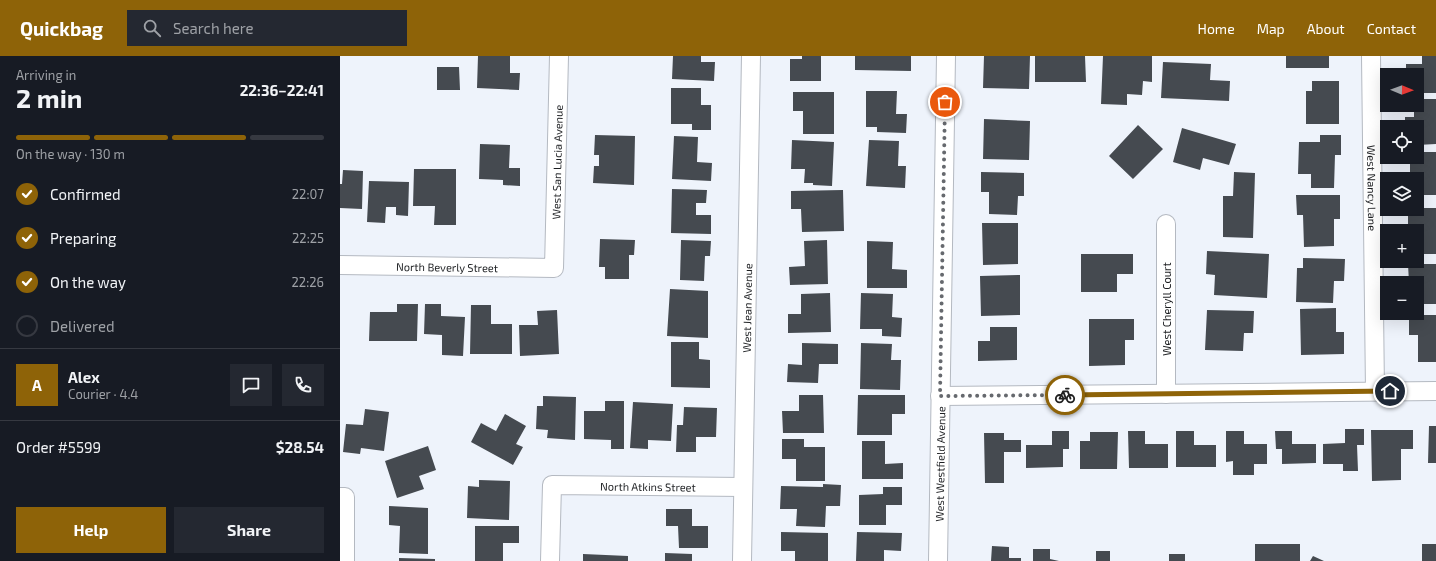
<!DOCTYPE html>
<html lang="en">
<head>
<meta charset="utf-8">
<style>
	:root { --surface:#171b24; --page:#242831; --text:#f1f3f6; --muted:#9ea1a6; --line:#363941; --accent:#8e6308 }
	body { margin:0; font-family:"Exo 2",sans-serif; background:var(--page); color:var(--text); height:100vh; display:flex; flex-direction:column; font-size:15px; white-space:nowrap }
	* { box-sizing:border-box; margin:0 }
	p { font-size:13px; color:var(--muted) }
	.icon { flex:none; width:22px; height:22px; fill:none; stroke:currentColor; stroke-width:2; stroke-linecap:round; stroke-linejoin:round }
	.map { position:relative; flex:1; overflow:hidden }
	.panel { display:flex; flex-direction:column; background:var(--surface); width:340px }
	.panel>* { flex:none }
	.needle { width:26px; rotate:91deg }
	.tools { position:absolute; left:1040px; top:12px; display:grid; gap:8px }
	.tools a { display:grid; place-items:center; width:44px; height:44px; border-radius:0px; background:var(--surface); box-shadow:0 4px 16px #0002; font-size:20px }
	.pin { position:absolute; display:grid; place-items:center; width:34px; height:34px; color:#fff; margin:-17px; border:2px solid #fff; border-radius:50%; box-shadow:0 1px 4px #0007 }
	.courier { position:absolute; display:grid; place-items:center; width:40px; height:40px; margin:-20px; border:3px solid #8e6308; border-radius:50%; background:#fff; color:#222; box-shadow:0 1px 5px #0007 }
	.headline em { font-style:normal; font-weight:700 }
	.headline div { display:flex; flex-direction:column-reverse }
	.headline { display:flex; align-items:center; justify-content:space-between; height:68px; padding:0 16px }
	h1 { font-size:26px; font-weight:700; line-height:30px }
	.bar { display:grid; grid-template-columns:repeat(4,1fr); gap:6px 4px; align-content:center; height:48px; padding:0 16px }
	.bar i { height:5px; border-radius:3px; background:var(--line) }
	.bar .on { background:var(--accent) }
	.bar p { grid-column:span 4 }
	.line { display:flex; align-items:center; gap:10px; padding:0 16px; border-top:1px solid var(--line) }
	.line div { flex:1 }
	.round { display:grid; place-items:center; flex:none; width:42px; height:42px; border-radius:0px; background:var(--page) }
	ol { padding:0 16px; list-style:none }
	li { display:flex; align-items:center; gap:12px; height:44px }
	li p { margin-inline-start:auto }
	li .icon { padding:4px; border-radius:50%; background:var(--accent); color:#fff; stroke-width:4 }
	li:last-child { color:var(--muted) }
	li i { width:22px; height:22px; border:2px solid var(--line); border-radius:50% }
	.button { display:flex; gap:8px; margin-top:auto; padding:8px 16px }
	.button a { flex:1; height:46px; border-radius:0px; background:var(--accent); color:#fff; font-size:16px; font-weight:700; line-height:46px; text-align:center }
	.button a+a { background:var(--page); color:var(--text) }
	header { display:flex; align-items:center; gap:24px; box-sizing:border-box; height:56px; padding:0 20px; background:var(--accent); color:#fff }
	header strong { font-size:19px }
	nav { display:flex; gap:22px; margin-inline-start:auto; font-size:14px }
	.search { width:280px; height:36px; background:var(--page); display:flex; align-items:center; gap:10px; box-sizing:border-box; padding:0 14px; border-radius:0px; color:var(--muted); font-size:15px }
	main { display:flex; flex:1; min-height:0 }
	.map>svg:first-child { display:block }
</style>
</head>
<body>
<header>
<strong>Quickbag</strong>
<div class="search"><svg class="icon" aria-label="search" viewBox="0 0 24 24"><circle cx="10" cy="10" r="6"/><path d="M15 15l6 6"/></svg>Search here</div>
<nav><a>Home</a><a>Map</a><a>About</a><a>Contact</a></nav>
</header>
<main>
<section class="panel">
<div class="headline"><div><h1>2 min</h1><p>Arriving in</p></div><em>22:36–22:41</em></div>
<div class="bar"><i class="on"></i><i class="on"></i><i class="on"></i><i></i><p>On the way · 130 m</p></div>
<ol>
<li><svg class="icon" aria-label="check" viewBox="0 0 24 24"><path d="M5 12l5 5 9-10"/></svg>Confirmed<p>22:07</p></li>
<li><svg class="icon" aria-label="check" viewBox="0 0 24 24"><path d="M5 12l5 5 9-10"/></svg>Preparing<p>22:25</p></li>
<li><svg class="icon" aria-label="check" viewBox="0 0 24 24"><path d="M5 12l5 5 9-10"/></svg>On the way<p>22:26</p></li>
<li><i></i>Delivered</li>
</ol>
<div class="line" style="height:72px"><b class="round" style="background:var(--accent);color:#fff">A</b><div><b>Alex</b><p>Courier · 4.4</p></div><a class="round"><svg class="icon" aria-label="chat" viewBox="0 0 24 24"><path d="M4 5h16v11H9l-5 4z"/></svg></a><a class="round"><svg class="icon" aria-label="phone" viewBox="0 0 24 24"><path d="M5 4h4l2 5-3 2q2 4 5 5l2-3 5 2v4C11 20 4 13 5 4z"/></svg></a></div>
<div class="line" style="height:52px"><div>Order #5599</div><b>$28.54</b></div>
<div class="button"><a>Help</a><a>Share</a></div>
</section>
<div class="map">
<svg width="1096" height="505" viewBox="0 0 1096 505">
	<rect width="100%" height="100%" fill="#eef3fb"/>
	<!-- building -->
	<path fill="#454a50" d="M138 0H170V17H180L179 34 137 32Z
		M333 0H361V6H375L374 25 332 23Z
		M462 0H481V25H450V3H462Z
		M515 0H571V15L515 14Z
		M644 0H690L689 33 643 32Z
		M695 0H745L746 26H695Z
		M763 0H812V26L803 25 802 39 787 38V49L761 48Z
		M946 0H989V12H946Z
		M1082 0H1096V37H1077V19H1066V8H1082Z
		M823 6 871 8 870 24 890 25 889 45 821 42Z
		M97 11H119L120 34H97Z
		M972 25H999V68H966V35H972Z
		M331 32H361V49H371V74H352V68H331Z
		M526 35H557L556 58H567L566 77 537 76V71H526Z
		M453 36H494V78H463V55H453Z
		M1077 43H1096V88L1077 89V71H1065V61H1074V49H1077Z
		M644 63 690 65 689 104 643 103Z
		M798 69 823 93 793 123 769 100Z
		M842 72 896 88 889 109 863 102 860 114 833 106Z
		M255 79 295 80 294 129 253 127 254 110H259V99H254Z
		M980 79H1001V99H995L994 132H971V118H958L959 86H980Z
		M334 80 358 81 357 106 372 107 371 125 332 123Z
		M452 84 494 86 492 130 473 129V127H464L465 113H451Z
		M529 84 559 85 558 110H566L565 132 526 130Z
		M140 88 170 89 169 112H180V130L163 129V124L139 123Z
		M1077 96H1096V139H1077V123H1070V101H1077Z
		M74 113H116V169H94L95 150H73Z
		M3 114 23 115 22 153 0 152V128H2Z
		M641 116 684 117V140H678L677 159 649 158V136H641Z
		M894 116 915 117 913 182 883 181V140H893Z
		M29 125 69 126 68 160 56 159V151H46L45 167 27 166Z
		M332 133 367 134 366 147H356V159H371V178L331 177Z
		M503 134 504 175 462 176 461 153H451V135Z
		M956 139H1000V163H994V190L964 191 963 159H957Z
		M1077 152H1096V198H1077V175L1068 174V153Z
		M642 167H678V208L643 209Z
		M260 183 295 184 294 199H289V223H265V211H259Z
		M341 184 371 185 370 200H365L364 225 340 224Z
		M487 184 488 228 450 229 449 211 465 210 464 185Z
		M527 185 553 186 552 213 567 214V232H527Z
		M867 195 929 198 927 242 874 239 875 219 866 218Z
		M741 198H793V218H777V236H741Z
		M963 202 1005 203 1004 225H994L993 247 956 246 957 212H963Z
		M1068 208H1096V248H1077V227H1069Z
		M680 219V259L641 260 640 220Z
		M330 233 368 235V282L327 280Z
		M490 237 491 276 448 277V258H461V238Z
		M521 237 553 238 552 261 562 262 561 281 542 280V273H520Z
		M57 248H78L77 285H29L30 256H57Z
		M85 248H101V260L125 261 123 300 102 299V279L84 278Z
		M131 249H151V268H172V298H130Z
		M996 252V276H1004V298L961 299 960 253Z
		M217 254 219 298 180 300 179 269H198L197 255Z
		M867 254 914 255 913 277H904L903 295 865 294Z
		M1069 259H1096V306H1078V279H1069Z
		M749 263H794V284H785V309L749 310Z
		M650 271H677V304L638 305V285H650Z
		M331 286H359V303L370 304V332L331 331Z
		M462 287 498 288V308H479L478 327 447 326 448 308 462 309Z
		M521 287 552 288 551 304H561L560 334 520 333Z
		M459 339H483L484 377H443L442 355H459Z
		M518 339H565V358H552V379H517Z
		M203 340 236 341 235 384 207 382 208 374 196 373 197 350H203Z
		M265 345H284V393H271V384L244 383V355H265Z
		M293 346 333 348 331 385 308 384V393L290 392Z
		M344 351 377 352 376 381H356V396H336L337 369H343Z
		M25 353 49 356 44 395 21 392 20 398 3 396 6 368 23 369Z
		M165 358 186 370 176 388 183 391 173 409 131 386 141 367 156 375Z
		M1089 370H1096V407H1088Z
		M1005 373H1024V389H1017L1018 415H1003V408H983V388L1005 387Z
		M1031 374H1073V393H1061V424L1032 425Z
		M712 375H729V393H723V411L686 412V389H712Z
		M788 375H805V388H828V412H789Z
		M836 375H854V389H876V411H836Z
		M886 375H904V388H927V408H914V419H893V405L886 406Z
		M935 375H952V388H976V407L942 408V393H936Z
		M750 376H778L777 413H740V385H750Z
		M644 377H664V384H681V396H664V427H645Z
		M442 383H464V391H485V425H456V403H442Z
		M522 385H545V408L563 407V423H522Z
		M88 390 96 414 79 420 84 433 57 442 45 405Z
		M139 424 170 425 169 464 127 462 128 430 139 431Z
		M483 428 501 429 500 450H486L485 471 456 470 457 453H440L441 430 483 431Z
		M543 431H562V449H546V469H519V439L543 438Z
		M49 450 88 452V498L59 497 60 470 49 469Z
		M326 453H352V470H368V492H339L338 470H326Z
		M135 470H179V487H163V505H135Z
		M441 476 488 477V505H455V495H441Z
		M517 476 562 477 561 495 544 494V505H516Z
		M915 488H960V505H915Z
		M1082 488H1096V505H1082Z
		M652 490 669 491V502H681V505H651Z
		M693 493H710V503L719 505H693Z
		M756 495H770V505H756Z
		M325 497 352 498V505H325Z
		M243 498 288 500V505H243Z
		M829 498H845V505H829Z
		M973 500 984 505H970Z
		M59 502 95 503V505H59Z"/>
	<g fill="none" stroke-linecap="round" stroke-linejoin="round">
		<defs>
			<g id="minor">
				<path id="s1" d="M1031 0 1035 335"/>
				<path d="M826 168V338"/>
				<path id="s2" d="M0 209 214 212 219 0"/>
				<path d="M600 340 1096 335"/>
				<path d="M0 441H5V505"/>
				<path id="s3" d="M210 505 212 429 403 431"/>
				<path id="s4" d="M402 505 411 0"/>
				<path id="s5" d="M598 505 606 0"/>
			</g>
		</defs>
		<!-- minor casing -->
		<use href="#minor" stroke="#b4b9c1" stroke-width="20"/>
		<!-- minor -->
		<use href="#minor" stroke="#fff" stroke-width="18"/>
	</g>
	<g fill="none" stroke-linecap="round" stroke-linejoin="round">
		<!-- done -->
		<path stroke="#66696e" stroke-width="4" stroke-dasharray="0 7.2" d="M605 46 600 340 725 339"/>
		<!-- route -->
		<path stroke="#8e6308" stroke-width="5" d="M725 339 1050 335"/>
	</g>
	<g text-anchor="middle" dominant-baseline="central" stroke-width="4" stroke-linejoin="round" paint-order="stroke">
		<!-- street labels -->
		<g font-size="11" fill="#1d1f22" stroke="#fff">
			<text stroke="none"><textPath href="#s2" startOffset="320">West San Lucia Avenue</textPath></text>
			<text stroke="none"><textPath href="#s1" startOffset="132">West Nancy Lane</textPath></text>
			<text stroke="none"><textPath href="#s2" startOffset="107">North Beverly Street</textPath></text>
			<text stroke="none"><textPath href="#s4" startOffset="253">West Jean Avenue</textPath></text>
			<text transform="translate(826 253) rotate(-90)">West Cheryll Court</text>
			<text stroke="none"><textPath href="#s5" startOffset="97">West Westfield Avenue</textPath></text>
			<text stroke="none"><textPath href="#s3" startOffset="172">North Atkins Street</textPath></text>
		</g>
	</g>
</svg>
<div class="tools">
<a><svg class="needle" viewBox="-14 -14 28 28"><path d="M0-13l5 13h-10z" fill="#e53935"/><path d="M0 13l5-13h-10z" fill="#9ea1a6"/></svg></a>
<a><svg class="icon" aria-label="locate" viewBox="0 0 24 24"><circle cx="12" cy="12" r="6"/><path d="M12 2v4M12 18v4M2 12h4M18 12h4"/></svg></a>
<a><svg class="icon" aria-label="layers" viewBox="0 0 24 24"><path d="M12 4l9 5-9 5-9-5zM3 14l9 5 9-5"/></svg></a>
<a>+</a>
<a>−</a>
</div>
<div class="pin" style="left:605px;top:46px;background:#ea580c"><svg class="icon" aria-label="bag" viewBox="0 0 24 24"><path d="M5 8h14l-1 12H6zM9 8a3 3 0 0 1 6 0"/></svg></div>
<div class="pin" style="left:1050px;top:335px;background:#1f2937"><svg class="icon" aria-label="home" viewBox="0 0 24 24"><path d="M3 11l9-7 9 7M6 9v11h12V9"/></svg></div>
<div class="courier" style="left:725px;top:339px"><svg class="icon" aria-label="bike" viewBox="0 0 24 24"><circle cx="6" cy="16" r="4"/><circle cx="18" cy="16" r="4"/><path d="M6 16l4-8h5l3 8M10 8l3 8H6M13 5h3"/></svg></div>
</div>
</main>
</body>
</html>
